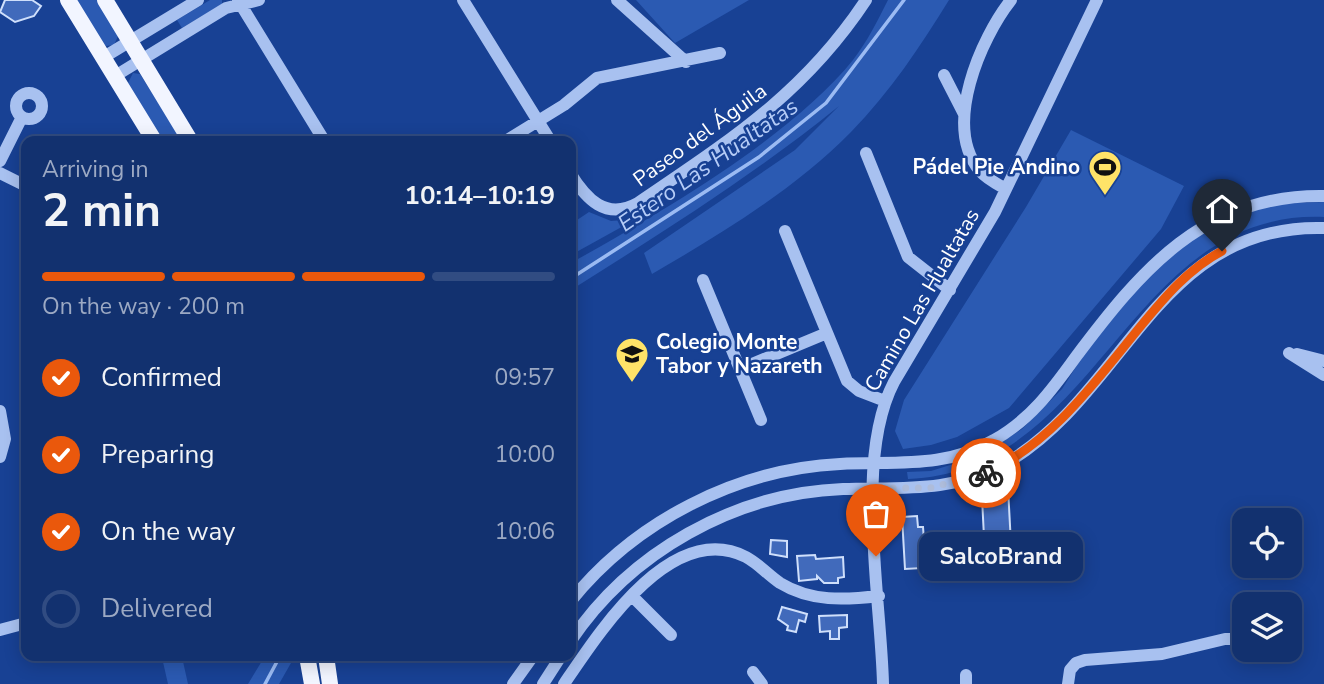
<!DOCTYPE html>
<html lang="en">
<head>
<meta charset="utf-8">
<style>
	:root { --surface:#12316f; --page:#1f3d77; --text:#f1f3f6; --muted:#9ca9c3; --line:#314c82; --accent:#ea580c }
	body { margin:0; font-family:"Nunito Sans",sans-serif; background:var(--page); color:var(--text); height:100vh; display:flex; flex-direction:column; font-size:26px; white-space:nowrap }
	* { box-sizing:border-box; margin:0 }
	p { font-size:23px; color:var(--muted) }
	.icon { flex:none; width:38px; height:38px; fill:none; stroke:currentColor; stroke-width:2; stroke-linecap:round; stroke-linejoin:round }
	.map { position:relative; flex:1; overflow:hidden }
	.sheet { position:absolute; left:21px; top:136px; width:555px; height:525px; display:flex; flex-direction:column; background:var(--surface); border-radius:14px; box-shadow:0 4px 18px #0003,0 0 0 2px var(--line) }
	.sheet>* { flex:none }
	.fabs { position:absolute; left:1232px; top:508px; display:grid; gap:14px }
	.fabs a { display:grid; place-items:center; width:70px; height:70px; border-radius:14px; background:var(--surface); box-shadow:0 4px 18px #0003,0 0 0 2px var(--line); font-size:35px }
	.pin { position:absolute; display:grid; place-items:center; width:60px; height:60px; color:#fff; margin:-72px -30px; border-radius:50% 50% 50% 0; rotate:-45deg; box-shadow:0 0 7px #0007 }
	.pin .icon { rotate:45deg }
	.courier { position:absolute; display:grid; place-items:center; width:70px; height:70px; margin:-35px; border:5px solid #ea580c; border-radius:50%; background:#fff; color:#222; box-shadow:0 2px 9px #0007 }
	.bubble { position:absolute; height:49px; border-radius:14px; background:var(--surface); box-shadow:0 4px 18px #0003,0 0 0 2px var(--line); font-size:23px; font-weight:700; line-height:49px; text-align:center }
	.headline em { font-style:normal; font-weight:700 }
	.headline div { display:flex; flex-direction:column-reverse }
	.headline { display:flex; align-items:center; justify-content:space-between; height:119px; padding:0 21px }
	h1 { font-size:46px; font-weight:700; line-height:52px }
	.bar { display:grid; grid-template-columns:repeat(4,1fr); gap:10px 7px; align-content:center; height:84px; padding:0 21px }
	.bar i { height:9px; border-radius:5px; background:var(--line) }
	.bar .current { background:var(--accent) }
	.bar p { grid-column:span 4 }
	ol { padding:0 21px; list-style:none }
	li { display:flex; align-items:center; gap:21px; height:77px }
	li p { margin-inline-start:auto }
	li .icon { padding:7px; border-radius:50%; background:var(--accent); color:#fff; stroke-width:4 }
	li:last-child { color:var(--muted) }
	li i { width:38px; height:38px; border:4px solid var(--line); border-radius:50% }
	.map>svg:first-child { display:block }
</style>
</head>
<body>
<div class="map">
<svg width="1324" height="684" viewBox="0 0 1324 684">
	<rect width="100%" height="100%" fill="#184194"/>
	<!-- green -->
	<path fill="#2b5ab2" d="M75 0H98L118 36 114 45 106 46 101 42Z
		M210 0H222V4L182 28 177 20Z
		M636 0H749L675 43Z
		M888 0H949C920 47 890 92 851 132 795 189 721 234 652 274L644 253 795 150 839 106C754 175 663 232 571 290V263C658 214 790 138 853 60 867 42 878 20 888 0Z
		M133 73 140 74 183 142H161L127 85Z
		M1071 130 1184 186 1161 229 1009 408 957 437 931 445 903 449 895 431 904 400 1026 207Z
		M1324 202V217C1128 209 1101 471 908 479L907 472 931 471 982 455 1022 429 1062 389 1086 351 1142 283 1169 255 1215 225 1269 204Z
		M589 212 611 221 636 219 571 255V224Z
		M265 656H295L279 684H248Z
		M182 657 188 684H168L163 662Z"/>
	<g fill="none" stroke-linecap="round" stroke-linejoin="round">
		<!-- stream -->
		<path stroke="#9bbbf3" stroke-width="3.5" d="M570 279 759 157 826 103 904 0
			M265 684 280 656"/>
	</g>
	<!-- building -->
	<path fill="#416abb" stroke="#cfdffb" stroke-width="2" d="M5 0H32L41 6 34 16 15 22 0 12Z
		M1008 488 1012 563 905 569 902 517 917 516 918 527H923L924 540 984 537 982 498Z
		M771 540 787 541V557L770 554Z
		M815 555 816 559 843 557 844 577 838 578V583H824L817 576V579L799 581 797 556Z
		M782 607 807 614 805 622 799 620 796 632 787 630 788 626 778 619Z
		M847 615V627L839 628V639H830V631L820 632 819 616Z"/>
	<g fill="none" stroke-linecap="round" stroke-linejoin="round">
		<!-- minor -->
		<path stroke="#a8c1f0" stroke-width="12" d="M238 0 325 142
			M463 0 551 142
			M617 0 686 62
			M104 57 198 0
			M944 75 964 114
			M115 76 226 8 259 0
			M16 106a13 13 0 1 1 26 0a13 13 0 1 1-26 0Z
			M504 142 564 105 597 78 720 53
			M866 153 908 257 950 290
			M0 161 22 117
			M0 173 26 186
			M570 173C586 199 606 221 638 203 729 141 804 94 866 0
			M1006 189C997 184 987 179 980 171 942 126 981 38 1011 0
			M785 231 847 381 859 391 885 401
			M703 280 761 420
			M1289 353 1324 375
			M1297 354 1324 361
			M740 369 827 333
			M0 411 5 439 0 457
			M632 596 671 635
			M570 602C635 521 737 469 840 464 895 461 945 469 994 440 1030 420 1052 390 1075 358 1141 270 1204 194 1324 196
			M0 630 26 623
			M570 642C630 552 735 493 843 489 899 487 951 493 1003 465 1127 395 1156 223 1324 228
			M753 672 762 684
			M513 684 533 656
			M543 684 561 656
			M564 684C598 634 671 519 746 557 759 564 768 575 780 583 811 602 845 600 879 596
			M883 684C881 598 854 458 894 382L995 212 1097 0
			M966 684V675
			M1068 684 1070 670 1076 663 1085 660 1162 654 1225 639H1242"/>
		<!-- major -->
		<path stroke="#f2f5ff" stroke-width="16" d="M68 0 155 142
			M105 0 191 142
			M307 656 312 684
			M326 656 330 684"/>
	</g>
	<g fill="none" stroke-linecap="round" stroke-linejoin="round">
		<!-- done -->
		<path stroke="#aebcda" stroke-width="7" stroke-dasharray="0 12.6" d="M876 556 873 488H930L986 473"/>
		<!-- route -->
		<path stroke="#ea580c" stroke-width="9" d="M986 473C1052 443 1095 382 1140 327 1164 298 1188 269 1222 251"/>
	</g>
	<!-- icons -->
	<defs>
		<symbol id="stadium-pin" viewBox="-11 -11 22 30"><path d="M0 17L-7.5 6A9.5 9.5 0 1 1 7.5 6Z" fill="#ffe368" stroke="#184194"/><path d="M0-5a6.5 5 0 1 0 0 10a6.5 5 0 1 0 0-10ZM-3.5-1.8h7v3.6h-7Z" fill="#111"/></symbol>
		<symbol id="school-pin" viewBox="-11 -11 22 30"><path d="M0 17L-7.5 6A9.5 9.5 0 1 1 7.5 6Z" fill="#ffe368" stroke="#184194"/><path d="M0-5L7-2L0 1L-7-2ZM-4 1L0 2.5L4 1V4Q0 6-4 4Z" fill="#111"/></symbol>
	</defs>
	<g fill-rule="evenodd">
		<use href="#stadium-pin" x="1086" y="148" width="38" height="52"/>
		<use href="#school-pin" x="613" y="335" width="38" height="52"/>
	</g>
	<g text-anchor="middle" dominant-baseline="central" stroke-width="5" stroke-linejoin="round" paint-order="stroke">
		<!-- street labels -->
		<g font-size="21" fill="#fff" stroke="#184194">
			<text transform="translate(700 135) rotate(-36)">Paseo del Águila</text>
			<text transform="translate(922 300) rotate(-60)">Camino Las Hualtatas</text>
		</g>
		<!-- poi labels -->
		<g font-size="21" font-weight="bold" fill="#fff" stroke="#184194" text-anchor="end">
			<text x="1080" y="167">Pádel Pie Andino</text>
			<text x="656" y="342" text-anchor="start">Colegio Monte<tspan x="656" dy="24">Tabor y Nazareth</tspan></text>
		</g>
		<!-- water labels -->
		<g font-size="23" font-style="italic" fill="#b5ccf7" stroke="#184194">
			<text transform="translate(708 165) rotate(-35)">Estero Las Hualtatas</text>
		</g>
	</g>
</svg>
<div class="fabs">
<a><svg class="icon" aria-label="locate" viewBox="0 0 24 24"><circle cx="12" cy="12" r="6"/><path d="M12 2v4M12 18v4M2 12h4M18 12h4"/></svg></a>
<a><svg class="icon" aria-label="layers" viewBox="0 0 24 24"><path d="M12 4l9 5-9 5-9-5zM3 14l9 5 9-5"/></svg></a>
</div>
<div class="pin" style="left:876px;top:556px;background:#ea580c"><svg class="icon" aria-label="bag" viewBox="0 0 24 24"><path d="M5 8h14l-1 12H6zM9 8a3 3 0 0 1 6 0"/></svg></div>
<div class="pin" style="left:1222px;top:251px;background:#1f2937"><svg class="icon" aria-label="home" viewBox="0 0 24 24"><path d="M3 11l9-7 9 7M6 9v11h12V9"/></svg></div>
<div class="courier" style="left:986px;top:473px"><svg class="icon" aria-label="bike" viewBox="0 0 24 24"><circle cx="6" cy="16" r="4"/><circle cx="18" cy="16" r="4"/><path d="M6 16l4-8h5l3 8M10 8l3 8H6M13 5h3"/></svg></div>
<div class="bubble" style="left:919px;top:532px;width:164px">SalcoBrand</div>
<section class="sheet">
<div class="headline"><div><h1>2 min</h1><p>Arriving in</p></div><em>10:14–10:19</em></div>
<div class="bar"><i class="current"></i><i class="current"></i><i class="current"></i><i></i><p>On the way · 200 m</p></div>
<ol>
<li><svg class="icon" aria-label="check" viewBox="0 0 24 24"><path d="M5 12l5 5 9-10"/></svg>Confirmed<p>09:57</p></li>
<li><svg class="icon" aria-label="check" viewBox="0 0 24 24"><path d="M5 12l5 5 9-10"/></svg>Preparing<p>10:00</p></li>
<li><svg class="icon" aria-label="check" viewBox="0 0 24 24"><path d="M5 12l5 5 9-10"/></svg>On the way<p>10:06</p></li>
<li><i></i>Delivered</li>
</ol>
</section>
</div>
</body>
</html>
